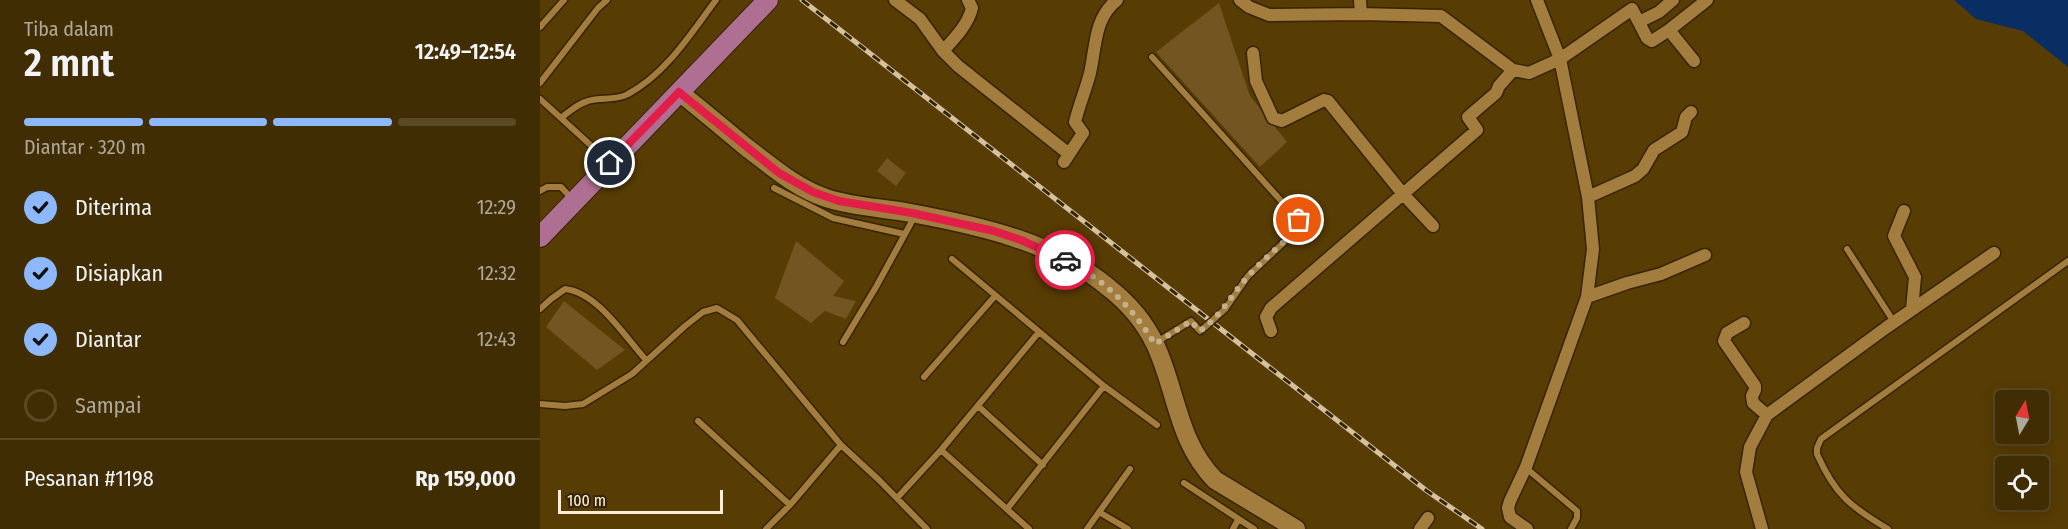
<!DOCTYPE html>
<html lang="id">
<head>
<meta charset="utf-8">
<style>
	:root { --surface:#412d03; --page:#4c3912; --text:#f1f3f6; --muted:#aea89a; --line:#5a4925; --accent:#8db9fc }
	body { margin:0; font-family:"Fira Sans Condensed",sans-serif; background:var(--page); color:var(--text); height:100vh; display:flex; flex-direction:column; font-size:22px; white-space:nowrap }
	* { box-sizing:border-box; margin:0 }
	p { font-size:20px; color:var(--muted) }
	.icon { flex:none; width:33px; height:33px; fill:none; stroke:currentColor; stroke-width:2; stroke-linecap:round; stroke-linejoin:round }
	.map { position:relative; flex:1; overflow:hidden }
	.panel { display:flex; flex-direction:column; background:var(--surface); width:540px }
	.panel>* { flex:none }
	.needle { width:39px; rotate:10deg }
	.buttons { position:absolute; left:1455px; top:390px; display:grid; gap:12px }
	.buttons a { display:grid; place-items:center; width:54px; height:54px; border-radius:6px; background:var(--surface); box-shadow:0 3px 15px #0003,0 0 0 2px var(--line); font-size:30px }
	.scale { position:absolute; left:18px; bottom:15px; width:165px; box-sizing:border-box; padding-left:6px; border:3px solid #ffeed5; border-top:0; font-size:16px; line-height:21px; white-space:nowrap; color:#ffeed5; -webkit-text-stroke:4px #342509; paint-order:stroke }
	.pin { position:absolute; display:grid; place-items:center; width:51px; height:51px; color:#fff; margin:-26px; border:3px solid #fff; border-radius:50%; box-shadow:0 2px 6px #0007 }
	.courier { position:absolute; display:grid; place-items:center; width:60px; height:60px; margin:-30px; border:4px solid #e11d48; border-radius:50%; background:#fff; color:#222; box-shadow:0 2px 8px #0007 }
	.summary em { font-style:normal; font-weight:600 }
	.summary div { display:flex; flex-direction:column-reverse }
	.summary { display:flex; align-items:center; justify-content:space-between; height:102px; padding:0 24px }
	h1 { font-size:39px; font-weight:600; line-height:45px }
	.bar { display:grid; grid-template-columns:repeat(4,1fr); gap:9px 6px; align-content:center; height:72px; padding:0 24px }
	.bar i { height:8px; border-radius:4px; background:var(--line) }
	.bar .current { background:var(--accent) }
	.bar p { grid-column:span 4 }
	.line { display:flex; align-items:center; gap:15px; padding:0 24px; border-top:2px solid var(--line) }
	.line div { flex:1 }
	ol { padding:0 24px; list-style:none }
	li { display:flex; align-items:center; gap:18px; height:66px }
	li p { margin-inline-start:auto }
	li .icon { padding:6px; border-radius:50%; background:var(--accent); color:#111; stroke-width:4 }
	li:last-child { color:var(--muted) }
	li i { width:33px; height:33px; border:3px solid var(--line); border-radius:50% }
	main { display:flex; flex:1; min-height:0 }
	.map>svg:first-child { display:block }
</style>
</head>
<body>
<main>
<section class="panel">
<div class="summary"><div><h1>2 mnt</h1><p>Tiba dalam</p></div><em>12:49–12:54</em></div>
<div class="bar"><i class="current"></i><i class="current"></i><i class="current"></i><i></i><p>Diantar · 320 m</p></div>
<ol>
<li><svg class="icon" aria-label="check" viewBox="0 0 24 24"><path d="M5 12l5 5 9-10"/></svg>Diterima<p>12:29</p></li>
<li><svg class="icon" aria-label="check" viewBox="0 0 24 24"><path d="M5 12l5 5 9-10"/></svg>Disiapkan<p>12:32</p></li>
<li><svg class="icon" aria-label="check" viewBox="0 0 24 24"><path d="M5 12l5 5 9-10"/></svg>Diantar<p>12:43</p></li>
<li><i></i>Sampai</li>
</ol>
<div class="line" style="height:78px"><div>Pesanan #1198</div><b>Rp 159,000</b></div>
</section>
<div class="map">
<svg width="1528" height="529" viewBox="0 0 1528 529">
	<rect width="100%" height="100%" fill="#573c04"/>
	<!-- water -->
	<path fill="#082e64" d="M1414 0H1528V67L1483 31 1436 19Z"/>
	<!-- building -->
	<path fill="#725521" d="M679 3 710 96 747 142 720 167 616 52Z
		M347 158 366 173 356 186 337 171Z
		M256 241 304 281 293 296 316 301 306 319 285 311 271 323 235 298Z
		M24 301 85 350 57 370 6 327Z"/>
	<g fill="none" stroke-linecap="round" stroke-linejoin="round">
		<defs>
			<path id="lane" d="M0 27 24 0
				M612 57 761 223 760 227 708 276 685 309
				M0 83 58 8 67 0
				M0 99 68 161
				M21 118C30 111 37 104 48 101 61 97 76 101 88 94 126 74 151 33 176 0
				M234 188 293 218 364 234
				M0 191 7 187H21L32 199
				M1307 249 1354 322
				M412 259 564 386 467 509
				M0 309 11 299 25 289C57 292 85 337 106 360
				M303 342 336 287 371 223 372 217
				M615 343 651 321 660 331 665 327
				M384 377 455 296
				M564 386 617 425
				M0 404 25 406 43 404 92 374 145 326 163 312 177 308 197 320 301 445 339 480 387 529
				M438 406 503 465
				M158 421 250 505
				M986 468 1037 511V518L1031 529
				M644 483 714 529
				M357 498 401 450
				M559 512 588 529
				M226 529 250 505 301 445
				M489 529 401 450 499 332
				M547 529 590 469
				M693 529 698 520
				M1348 529C1311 507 1295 495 1277 454V448L1281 439 1528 261"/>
			<path id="street" d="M355 0 380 19 403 51 418 66 529 154
				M700 0 709 7 729 15 821 14 901 16 973 70 989 73 1020 59 1092 9 1107 38 1112 41 1129 30 1167 0
				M820 0 821 14
				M1099 22 1119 12 1133 0
				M1129 30 1154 61
				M403 51C414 39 428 25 432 8L428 0
				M713 53 716 81 733 118 742 121 784 100 788 101 863 194 893 226
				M524 162 543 133 535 122C539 105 546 89 550 73 556 47 554 18 577 0
				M1048 197 1095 176 1103 169 1114 150 1142 132 1146 117 1151 112
				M1364 211 1354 236 1375 277 1372 309
				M1047 297 1087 283 1121 274 1165 255
				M1204 323 1187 333 1184 341 1215 386V390L1212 396 1213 403 1227 415
				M731 331 726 317 731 308 937 130 928 117 956 93 959 86 973 70
				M880 529 888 518
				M987 529 970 517 968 508 970 501 986 467 1047 297 1053 249 1048 197 1020 59 997 0
				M1222 529 1206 472 1210 447 1227 415 1347 327 1454 253"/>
			<path id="secondary" d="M139 92C162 110 184 129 206 147 231 166 256 188 286 198 313 207 344 208 371 213 441 226 514 242 569 288 588 303 605 323 615 344 637 391 637 441 675 480L756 529"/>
			<path id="primary" d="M0 237 228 0"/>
		</defs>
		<!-- lane casing -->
		<use href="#lane" stroke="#372401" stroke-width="9"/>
		<!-- street casing -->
		<use href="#street" stroke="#372401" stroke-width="15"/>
		<!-- secondary casing -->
		<use href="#secondary" stroke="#372401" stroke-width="21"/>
		<!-- primary casing -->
		<use href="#primary" stroke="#372401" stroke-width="22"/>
		<!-- lane -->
		<use href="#lane" stroke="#a37d3d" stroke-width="6"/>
		<!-- street -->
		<use href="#street" stroke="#a37d3d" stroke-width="12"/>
		<!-- secondary -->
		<use href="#secondary" stroke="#a37d3d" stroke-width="18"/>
		<!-- primary -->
		<use href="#primary" stroke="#ae6f92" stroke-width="20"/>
		<defs>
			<path id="rail" d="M262 0 887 491 942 529"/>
		</defs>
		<!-- rail casing -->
		<use href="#rail" stroke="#d5c1a0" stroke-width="5"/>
		<!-- rail -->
		<use href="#rail" stroke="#342509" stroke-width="3" stroke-dasharray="9" stroke-linecap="butt"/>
		<defs>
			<path id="lane-bridge" d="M665 327 685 309"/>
		</defs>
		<!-- lane-bridge casing -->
		<use href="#lane-bridge" stroke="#372401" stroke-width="9" stroke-linecap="butt"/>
		<!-- lane-bridge -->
		<use href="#lane-bridge" stroke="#a37d3d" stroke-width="6"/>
	</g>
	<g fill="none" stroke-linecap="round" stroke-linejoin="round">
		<!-- done -->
		<path stroke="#c4b08c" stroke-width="6" stroke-dasharray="0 10.8" d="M525 260C565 280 591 306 615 344L651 321 660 331C683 314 691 295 709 275 725 258 743 243 760 227L759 220"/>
		<!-- route -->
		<path stroke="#e11d48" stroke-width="8" d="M70 163 139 92 239 173 273 192 299 201 372 213 454 231 481 240 525 260"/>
	</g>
</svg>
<div class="buttons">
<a><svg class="needle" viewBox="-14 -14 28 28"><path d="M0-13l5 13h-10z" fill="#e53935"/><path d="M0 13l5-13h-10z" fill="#aea89a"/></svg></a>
<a><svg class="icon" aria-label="locate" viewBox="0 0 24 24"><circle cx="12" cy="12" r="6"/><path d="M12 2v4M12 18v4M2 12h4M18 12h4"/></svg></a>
</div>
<div class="scale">100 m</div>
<div class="pin" style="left:759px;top:220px;background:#ea580c"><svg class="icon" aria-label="bag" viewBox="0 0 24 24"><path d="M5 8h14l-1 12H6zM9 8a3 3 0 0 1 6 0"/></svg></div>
<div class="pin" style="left:70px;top:163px;background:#1f2937"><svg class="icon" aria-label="home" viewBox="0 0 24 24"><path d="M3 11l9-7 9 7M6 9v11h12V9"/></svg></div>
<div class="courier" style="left:525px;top:260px"><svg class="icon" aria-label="car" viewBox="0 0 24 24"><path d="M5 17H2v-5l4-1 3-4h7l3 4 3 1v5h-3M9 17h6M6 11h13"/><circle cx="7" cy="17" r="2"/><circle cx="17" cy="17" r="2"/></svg></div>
</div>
</main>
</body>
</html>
